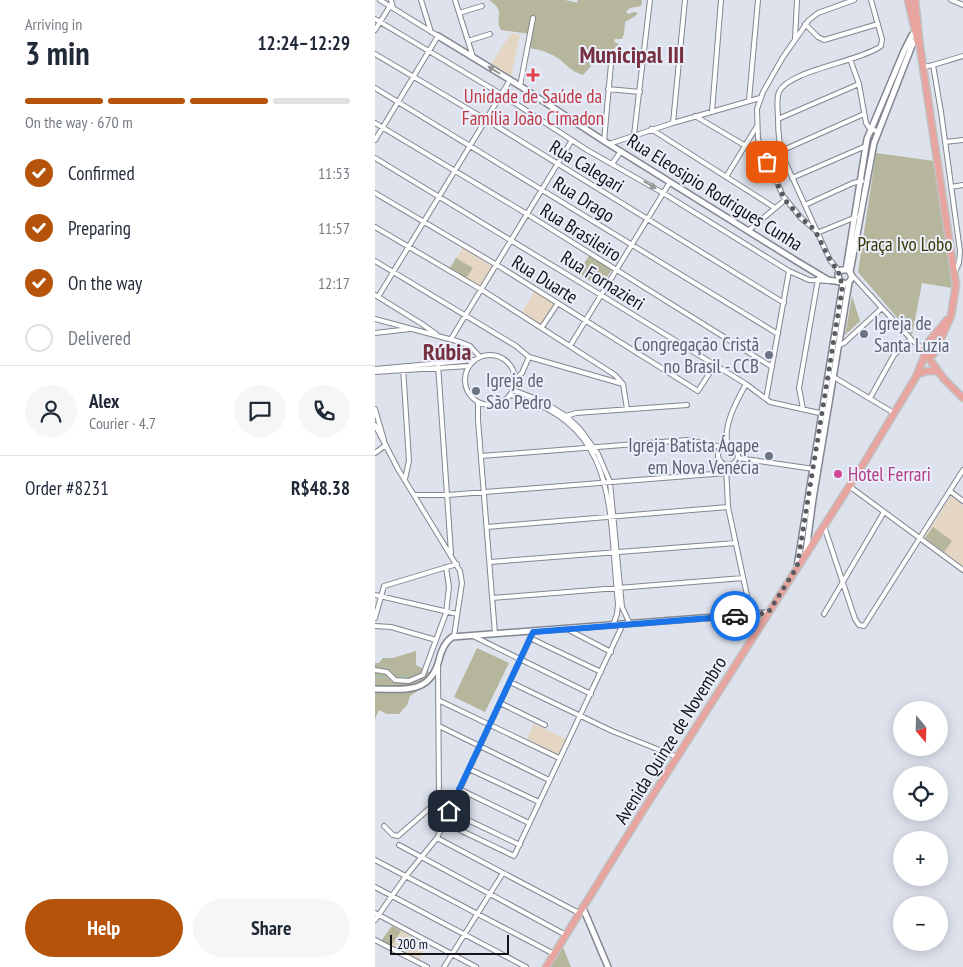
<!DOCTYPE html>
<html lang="en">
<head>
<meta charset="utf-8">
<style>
	:root { --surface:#fff; --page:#f6f6f7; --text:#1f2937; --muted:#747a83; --line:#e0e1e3; --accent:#b45309 }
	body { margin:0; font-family:"PT Sans Narrow",sans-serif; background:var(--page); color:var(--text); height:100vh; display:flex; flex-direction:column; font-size:19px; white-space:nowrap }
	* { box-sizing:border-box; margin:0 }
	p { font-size:16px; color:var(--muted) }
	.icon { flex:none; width:28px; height:28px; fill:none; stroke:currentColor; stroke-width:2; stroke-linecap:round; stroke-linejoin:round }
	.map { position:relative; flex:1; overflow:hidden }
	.details { display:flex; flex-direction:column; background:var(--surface); width:375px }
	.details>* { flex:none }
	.needle { width:32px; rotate:161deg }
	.fabs { position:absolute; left:518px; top:701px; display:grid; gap:10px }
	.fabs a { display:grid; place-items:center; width:55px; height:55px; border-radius:50%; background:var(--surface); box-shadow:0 2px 12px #0003; font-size:25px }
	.scale { position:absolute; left:15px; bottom:12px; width:119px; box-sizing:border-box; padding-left:5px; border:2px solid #121418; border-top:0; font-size:14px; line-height:18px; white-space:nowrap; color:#121418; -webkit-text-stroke:4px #eaeffb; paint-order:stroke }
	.pin { position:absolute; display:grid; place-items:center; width:42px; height:42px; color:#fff; margin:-21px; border-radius:10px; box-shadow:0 2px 8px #0006 }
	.courier { position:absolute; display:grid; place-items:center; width:50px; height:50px; margin:-25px; border:4px solid #1a73e8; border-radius:50%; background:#fff; color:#222; box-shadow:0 1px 6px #0007 }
	.summary em { font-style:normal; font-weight:700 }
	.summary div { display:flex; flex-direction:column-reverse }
	.summary { display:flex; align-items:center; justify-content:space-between; height:85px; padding:0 25px }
	h1 { font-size:32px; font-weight:700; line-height:38px }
	.bar { display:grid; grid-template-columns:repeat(4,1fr); gap:8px 5px; align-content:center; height:60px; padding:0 25px }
	.bar i { height:6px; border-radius:4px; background:var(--line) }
	.bar .active { background:var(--accent) }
	.bar p { grid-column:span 4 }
	.line { display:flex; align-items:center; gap:12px; padding:0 25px; border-top:1px solid var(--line) }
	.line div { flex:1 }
	.round { display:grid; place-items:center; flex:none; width:52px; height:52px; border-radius:26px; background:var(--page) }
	ol { padding:0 25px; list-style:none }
	li { display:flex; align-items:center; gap:15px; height:55px }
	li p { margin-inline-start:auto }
	li .icon { padding:5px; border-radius:50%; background:var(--accent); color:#fff; stroke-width:4 }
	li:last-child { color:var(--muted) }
	li i { width:28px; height:28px; border:2px solid var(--line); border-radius:50% }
	.button { display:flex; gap:10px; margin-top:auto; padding:10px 25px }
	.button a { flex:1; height:58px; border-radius:30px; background:var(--accent); color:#fff; font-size:20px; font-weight:700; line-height:58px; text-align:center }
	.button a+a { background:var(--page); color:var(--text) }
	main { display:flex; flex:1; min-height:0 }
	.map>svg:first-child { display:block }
</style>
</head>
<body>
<main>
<section class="details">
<div class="summary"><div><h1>3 min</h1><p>Arriving in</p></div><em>12:24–12:29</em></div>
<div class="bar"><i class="active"></i><i class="active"></i><i class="active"></i><i></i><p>On the way · 670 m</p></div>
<ol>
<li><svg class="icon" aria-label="check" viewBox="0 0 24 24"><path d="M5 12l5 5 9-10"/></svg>Confirmed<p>11:53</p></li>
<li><svg class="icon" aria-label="check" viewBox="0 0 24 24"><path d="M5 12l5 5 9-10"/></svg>Preparing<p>11:57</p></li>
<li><svg class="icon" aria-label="check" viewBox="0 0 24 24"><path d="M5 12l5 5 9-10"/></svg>On the way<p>12:17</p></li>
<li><i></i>Delivered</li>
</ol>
<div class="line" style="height:90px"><a class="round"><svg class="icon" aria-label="person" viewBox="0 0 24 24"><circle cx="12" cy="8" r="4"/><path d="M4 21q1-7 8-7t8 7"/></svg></a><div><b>Alex</b><p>Courier · 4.7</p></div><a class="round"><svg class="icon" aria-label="chat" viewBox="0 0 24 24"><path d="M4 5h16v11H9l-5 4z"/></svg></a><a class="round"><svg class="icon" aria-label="phone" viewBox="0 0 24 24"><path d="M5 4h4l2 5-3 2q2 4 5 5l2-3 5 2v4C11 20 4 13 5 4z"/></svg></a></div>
<div class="line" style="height:65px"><div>Order #8231</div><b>R$48.38</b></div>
<div class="button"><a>Help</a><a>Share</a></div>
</section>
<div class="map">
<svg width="588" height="967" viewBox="0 0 588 967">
	<rect width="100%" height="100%" fill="#dde2ed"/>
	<!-- education -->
	<path fill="#e4d6c3" d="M136 33 145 35 136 77 116 64Z
		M88 248 118 267 105 287 75 268Z
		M160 291 180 303 166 324 147 312Z
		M576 496 588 505V566L549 538Z
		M159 724 191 739 183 755 152 739Z
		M17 926 52 945 44 960 6 941Z"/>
	<!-- green -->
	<path fill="#b5b69c" d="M114 0H190L203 3 202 0H267L266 6 255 8 251 12 253 14 259 12 263 13 260 16 250 22 249 34 247 39H240L239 42 244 44 232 55 223 54 217 57 216 66 208 75C195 71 192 64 181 57 173 52 163 49 154 48L156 34 126 30C118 17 133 13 114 0Z
		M501 153 559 161 572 239 577 288 547 283 537 335 483 272Z
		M215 254 238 268 225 287 203 273Z
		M81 258 98 268 91 278 75 268Z
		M477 296 485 321 470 335Z
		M558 527 577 541 569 552 550 538Z
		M102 648 134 663 110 712 79 697Z
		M41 651V665L58 674 50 686 35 696 32 705 24 714H12L4 710 0 719V663H4L8 658H18Z
		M17 926 26 931 16 946 6 941Z
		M188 947 196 967H175Z"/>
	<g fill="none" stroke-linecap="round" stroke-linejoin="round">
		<!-- stream -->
		<path stroke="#9dc3c5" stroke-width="1" d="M0 677H15
			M19 677H33"/>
		<defs>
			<path id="minor" d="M16 0 18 8
				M46 0 56 32
				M80 0 98 57
				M576 0 588 5
				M84 13 107 6
				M0 19 126 94 212 150 288 193 414 271 434 280 455 281
				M430 24 443 37 449 40 503 24
				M0 30 15 6
				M420 39 422 0
				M93 41 115 34
				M0 54 110 119 409 303
				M475 59 484 84 491 123 495 129 502 131
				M558 65 588 56
				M549 67 558 65 566 112 585 251 584 263 580 272
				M145 86 158 18
				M0 88 403 334
				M233 89 265 92
				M374 100 383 0
				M337 112 346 0
				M320 116 369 145
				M403 119 484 84
				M0 123 152 214 397 367
				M298 123 310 0
				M276 129 400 208
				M259 135 275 0
				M0 140 63 36 5 0
				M229 141 236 64
				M570 142 588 140
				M234 144 298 123 385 98
				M406 151 489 114
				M0 158 226 295 371 384 395 402 449 414
				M237 164 246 151
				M351 177 382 126
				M417 178 491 146
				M576 187 588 185
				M0 193 122 265 323 391 339 366
				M430 205 478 183 487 181
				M0 227 107 290 240 375 248 384 252 409
				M374 230 410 200
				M440 230 426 218 408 196 383 139 382 109 388 92 408 57 434 20 443 13 479 0
				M442 233 481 217
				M0 261 141 346 154 357 248 384
				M465 272 455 260 408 157C404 144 403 132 403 119 403 110 401 100 404 92 414 70 484 62 506 46L507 39 496 0
				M476 274 507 308 538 341 548 349
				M0 295 47 324 61 334
				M3 297 135 80
				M0 319 85 342 95 346 105 357
				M167 327 183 303
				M0 333 35 329
				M76 339 197 140
				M195 346 295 182
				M463 346 469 343 507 308
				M90 380a25 25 0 1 1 50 0a25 25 0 1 1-50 0Z
				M63 364 76 553
				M28 367 34 461 30 479
				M0 369 99 360
				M0 372 94 366
				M457 376 519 413
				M140 379 147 373 154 357
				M138 390 167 401 191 416 205 429 223 454 235 482 247 607 255 624
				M136 395C246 424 233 512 243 604L242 614 238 625
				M495 398 519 355 536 339
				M391 399 414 271
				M103 402V420L120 634
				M0 409 9 440
				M428 409 424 388 443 279
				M191 416 201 413 312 405
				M0 425 23 469 85 571 87 583 79 636
				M343 455a10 10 0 1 1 20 0a10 10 0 1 1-20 0Z
				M353 445C347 427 362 400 371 384
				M0 453 11 445
				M106 456 312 440 346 447
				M363 458 439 469
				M351 466 353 507 376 614
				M474 486 588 570
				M575 491 588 501
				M39 495H73L351 473
				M449 526 480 619 484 625 489 626 588 470
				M112 527 353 507
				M115 562 361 543
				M0 595 82 614
				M117 598 368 578
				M449 614 509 512
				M0 618 9 586 82 564
				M0 626 16 627 61 640
				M192 629 236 652
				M98 636 216 694
				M155 638 226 672
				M63 666 64 800V817L68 822 139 856 248 624
				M0 670 12 672 20 680 34 681 48 675 71 613 74 587 71 567
				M135 682 237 731 302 757
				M63 700 184 758
				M125 703 170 725
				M64 726 174 780
				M94 769 164 802
				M84 789 154 823
				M74 811 145 845
				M9 826 18 835 23 836 64 800
				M62 838 204 913
				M24 845 191 935
				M0 860 179 954
				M0 887 151 967
				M0 913 101 967
				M0 920 31 876 62 838 158 632
				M0 940 52 967
				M69 967 128 873"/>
			<path id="tertiary" d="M63 36 145 86 229 141 423 262 453 280 466 282
				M471 270 492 139 529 51 537 35 542 30
				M475 272 499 143 538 43 544 37
				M431 552 438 499 474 282C478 278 477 274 473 270H466L463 274 464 280 470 284 474 282
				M422 567 468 283
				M0 689C28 689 55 695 64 660 66 651 69 643 77 637L393 613
				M208 908 233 967"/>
			<path id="primary" d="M533 0 543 43
				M540 0 545 47 581 285 576 316 560 352
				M548 350a6 6 0 1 1 12 0a6 6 0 1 1-12 0Z
				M551 345 572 320
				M552 356 569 379 588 398
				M543 374 552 371H563
				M171 967 269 809 489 463 541 377 550 355"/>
		</defs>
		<!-- minor casing -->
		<use href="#minor" stroke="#818690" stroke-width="6"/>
		<!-- tertiary casing -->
		<use href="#tertiary" stroke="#818690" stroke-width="8"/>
		<!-- primary casing -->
		<use href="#primary" stroke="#c1c2c3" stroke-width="9"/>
		<!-- minor -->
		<use href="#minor" stroke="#fff" stroke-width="4"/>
		<!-- tertiary -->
		<use href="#tertiary" stroke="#fff" stroke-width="5"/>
		<!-- primary -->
		<use href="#primary" stroke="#e8a49e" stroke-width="6"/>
	</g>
	<!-- one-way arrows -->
	<defs><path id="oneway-solid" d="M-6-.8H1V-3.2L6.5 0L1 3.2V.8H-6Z" transform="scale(1.25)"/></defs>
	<g fill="#949597">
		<use href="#oneway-solid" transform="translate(119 70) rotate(-148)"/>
		<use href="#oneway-solid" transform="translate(275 185) rotate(31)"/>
	</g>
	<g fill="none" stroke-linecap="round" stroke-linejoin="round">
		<!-- done -->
		<path stroke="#595c63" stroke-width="5" stroke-dasharray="0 9" d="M360 616 393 613 422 567 468 283 463 278 464 272 455 260 440 230 426 218 410 200 392 162"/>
		<!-- route -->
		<path stroke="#1a73e8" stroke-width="6" d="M74 811 158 632 360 616"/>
	</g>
	<!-- markers -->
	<path fill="#e0444e" stroke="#eaeffb" stroke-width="2" d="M155.5 67.5h5v5h5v5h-5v5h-5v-5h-5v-5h5z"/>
	<g fill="#6b7280" stroke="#eaeffb" stroke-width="2">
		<circle cx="489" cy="334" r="5"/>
		<circle cx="394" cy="355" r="5"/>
		<circle cx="101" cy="391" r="5"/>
		<circle cx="394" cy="456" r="5"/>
	</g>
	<circle fill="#d1479c" stroke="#eaeffb" stroke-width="2" cx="463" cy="474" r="5"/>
	<g text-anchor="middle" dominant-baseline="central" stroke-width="4" stroke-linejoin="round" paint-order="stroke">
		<!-- health labels -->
		<g font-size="19" fill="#be3a42" stroke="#eaeffb">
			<text x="158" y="96">Unidade de Saúde da<tspan x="158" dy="22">Família João Cimadon</tspan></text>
		</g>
		<!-- street labels -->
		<g font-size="19" fill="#121418" stroke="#eaeffb">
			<text transform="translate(212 166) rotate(31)">Rua Calegari</text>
			<text transform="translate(340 192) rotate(32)">Rua Eleosipio Rodrigues Cunha</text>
			<text transform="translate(209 199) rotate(32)">Rua Drago</text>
			<text transform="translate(206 232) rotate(32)">Rua Brasileiro</text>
			<text transform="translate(170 279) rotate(32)">Rua Duarte</text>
			<text transform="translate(228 280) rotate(32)">Rua Fornazieri</text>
			<text transform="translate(295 740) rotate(-58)">Avenida Quinze de Novembro</text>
		</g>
		<!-- park labels -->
		<g font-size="19" fill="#363600" stroke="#eaeffb">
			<text x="530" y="244">Praça Ivo Lobo</text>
		</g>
		<!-- worship labels -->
		<g font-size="19" fill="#5b616d" stroke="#eaeffb" text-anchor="start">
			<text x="499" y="323">Igreja de<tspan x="499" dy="22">Santa Luzia</tspan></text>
			<text x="384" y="344" text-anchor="end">Congregação Cristã<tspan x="384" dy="22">no Brasil - CCB</tspan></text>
			<text x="111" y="380">Igreja de<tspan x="111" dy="22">São Pedro</tspan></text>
			<text x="384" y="445" text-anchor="end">Igreja Batista Ágape<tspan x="384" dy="22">em Nova Venécia</tspan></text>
		</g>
		<!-- hotel labels -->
		<g font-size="19" fill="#b23c85" stroke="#eaeffb" text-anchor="start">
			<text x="473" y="474">Hotel Ferrari</text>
		</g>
		<!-- district labels -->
		<g font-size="24" font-weight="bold" fill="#76303f" stroke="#eaeffb">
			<text x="257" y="54">Municipal III</text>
			<text x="72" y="351">Rúbia</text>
		</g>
	</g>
</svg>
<div class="fabs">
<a><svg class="needle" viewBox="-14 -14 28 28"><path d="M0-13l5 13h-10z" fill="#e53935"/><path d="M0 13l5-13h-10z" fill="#747a83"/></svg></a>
<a><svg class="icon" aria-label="locate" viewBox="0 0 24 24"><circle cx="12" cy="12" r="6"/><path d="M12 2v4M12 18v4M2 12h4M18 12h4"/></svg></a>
<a>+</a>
<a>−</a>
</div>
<div class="scale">200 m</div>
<div class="pin" style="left:392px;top:162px;background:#ea580c"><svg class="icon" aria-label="bag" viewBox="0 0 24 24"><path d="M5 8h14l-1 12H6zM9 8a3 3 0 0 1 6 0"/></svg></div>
<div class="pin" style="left:74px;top:811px;background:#1f2937"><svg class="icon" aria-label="home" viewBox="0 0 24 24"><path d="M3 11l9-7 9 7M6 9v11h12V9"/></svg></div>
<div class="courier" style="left:360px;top:616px"><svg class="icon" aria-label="car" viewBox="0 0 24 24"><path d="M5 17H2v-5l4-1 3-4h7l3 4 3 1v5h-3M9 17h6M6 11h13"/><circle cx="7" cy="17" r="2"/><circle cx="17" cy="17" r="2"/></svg></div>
</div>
</main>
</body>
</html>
